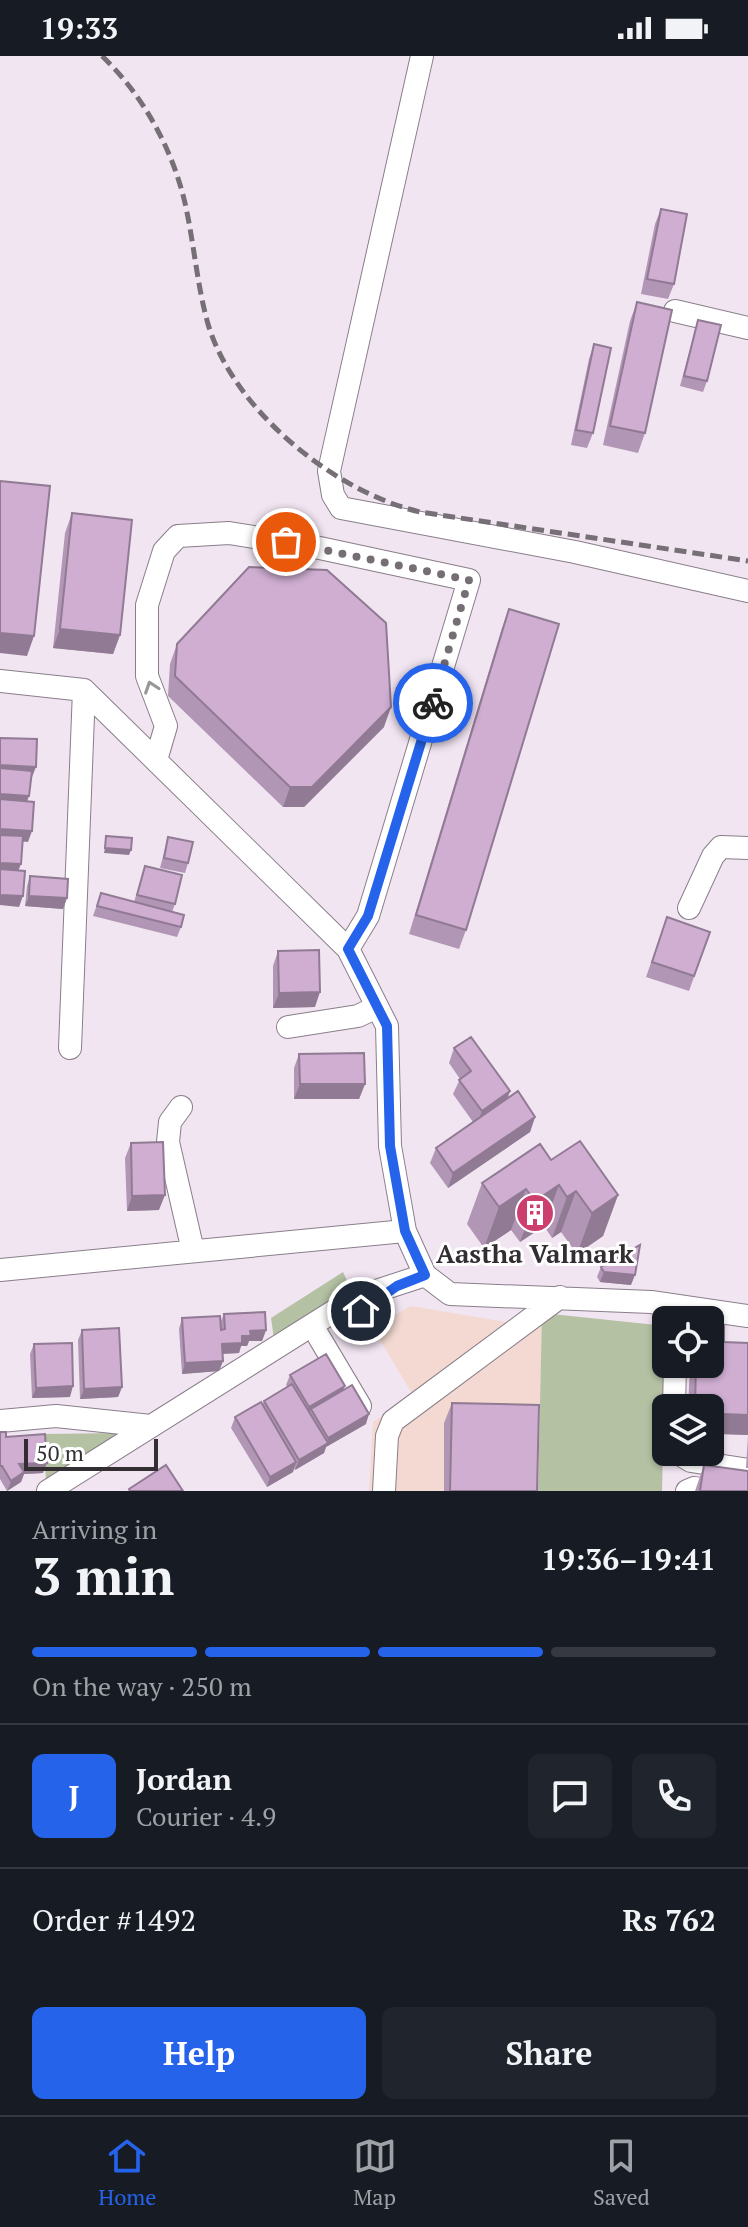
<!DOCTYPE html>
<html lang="en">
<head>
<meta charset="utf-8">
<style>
	:root { --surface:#171b24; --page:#20242c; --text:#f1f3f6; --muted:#9ea1a6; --line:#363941; --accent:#2563eb }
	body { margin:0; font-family:"PT Serif",serif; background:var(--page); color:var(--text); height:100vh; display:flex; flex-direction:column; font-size:30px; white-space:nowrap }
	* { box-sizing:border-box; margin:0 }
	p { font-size:26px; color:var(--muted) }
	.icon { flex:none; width:44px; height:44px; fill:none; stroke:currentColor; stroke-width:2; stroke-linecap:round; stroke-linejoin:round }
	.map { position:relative; height:1435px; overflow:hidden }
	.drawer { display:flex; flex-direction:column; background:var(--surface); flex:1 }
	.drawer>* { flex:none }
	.fabs { position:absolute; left:652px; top:1250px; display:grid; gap:16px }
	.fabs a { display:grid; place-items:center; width:72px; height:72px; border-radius:12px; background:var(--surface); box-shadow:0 2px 6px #0004; font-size:40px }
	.scale { position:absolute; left:24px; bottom:20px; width:134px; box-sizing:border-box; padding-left:8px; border:4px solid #322e32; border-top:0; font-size:22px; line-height:28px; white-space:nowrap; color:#322e32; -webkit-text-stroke:6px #fff; paint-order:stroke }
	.pin { position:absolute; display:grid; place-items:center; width:68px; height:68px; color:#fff; margin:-34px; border:4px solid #fff; border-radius:50%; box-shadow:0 2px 8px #0007 }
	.courier { position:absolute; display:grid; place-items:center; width:80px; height:80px; margin:-40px; border:6px solid #2563eb; border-radius:50%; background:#fff; color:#222; box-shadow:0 2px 10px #0007 }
	.summary em { font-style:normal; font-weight:700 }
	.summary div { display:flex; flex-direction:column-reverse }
	.summary { display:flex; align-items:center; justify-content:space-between; height:136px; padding:0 32px }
	h1 { font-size:52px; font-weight:700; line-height:60px }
	.bar { display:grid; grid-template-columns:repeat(4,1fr); gap:12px 8px; align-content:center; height:96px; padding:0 32px }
	.bar i { height:10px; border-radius:6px; background:var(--line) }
	.bar .selected { background:var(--accent) }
	.bar p { grid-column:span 4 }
	.line { display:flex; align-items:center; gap:20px; padding:0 32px; border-top:2px solid var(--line) }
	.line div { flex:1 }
	.round { display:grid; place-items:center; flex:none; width:84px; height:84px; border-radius:12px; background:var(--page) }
	.action { display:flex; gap:16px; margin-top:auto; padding:16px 32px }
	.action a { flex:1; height:92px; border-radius:12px; background:var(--accent); color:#fff; font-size:32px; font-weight:700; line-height:92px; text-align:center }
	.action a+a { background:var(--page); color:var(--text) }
	.status { display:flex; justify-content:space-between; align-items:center; height:56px; padding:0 40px; background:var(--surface); direction:ltr }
	.status svg { height:22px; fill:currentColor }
	.dock { display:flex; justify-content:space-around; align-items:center; height:112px; border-top:2px solid var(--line); background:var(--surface); font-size:22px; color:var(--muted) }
	.dock a { display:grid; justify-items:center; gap:4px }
	.dock .selected { color:var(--accent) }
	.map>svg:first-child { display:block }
</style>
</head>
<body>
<div class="status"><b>19:33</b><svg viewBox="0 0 49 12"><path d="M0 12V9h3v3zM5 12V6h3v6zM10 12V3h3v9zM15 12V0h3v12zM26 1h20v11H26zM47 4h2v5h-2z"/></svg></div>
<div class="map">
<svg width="748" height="1435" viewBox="0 0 748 1435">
	<rect width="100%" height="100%" fill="#f1e5f2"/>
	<!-- industrial -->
	<path fill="#f3d9d2" d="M411 1250 518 1268 542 1257 538 1435H369L373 1366 413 1339 372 1271Z"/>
	<!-- green -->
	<path fill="#b4c1a3" d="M343 1216 353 1238 274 1283 271 1262Z
		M542 1257 666 1270 662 1435H538Z
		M123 1377 46 1424 43 1378Z"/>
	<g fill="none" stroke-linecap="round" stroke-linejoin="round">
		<defs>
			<path id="minor" d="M422 0 329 415 333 439 341 452 575 496 748 535
				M675 255 748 272
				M0 625 84 634 348 893 387 970 390 1090 405 1175 425 1219 450 1238 651 1246 748 1260
				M156 704 166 670 147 620V549L164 495 178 480 229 477 315 491 469 524 368 860 348 893
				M689 852 713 800 721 791 748 792
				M288 971 358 960 377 951
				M70 992 84 634
				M181 1051 170 1066 168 1086 193 1195
				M0 1214 405 1175
				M319 1281 360 1350
				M674 1352 675 1308
				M0 1365 56 1360 151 1370
				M676 1396 691 1405 748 1414
				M48 1435 355 1242 425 1219
				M384 1435 387 1380 393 1365 560 1241
				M687 1435 694 1432 714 1435"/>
		</defs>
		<!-- minor casing -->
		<use href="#minor" stroke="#897e8a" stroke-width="24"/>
		<!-- minor -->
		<use href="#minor" stroke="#fff" stroke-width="22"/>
		<!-- rail -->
		<path stroke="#766f76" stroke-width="5" stroke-dasharray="12 6" stroke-linecap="butt" d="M102 0C143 39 172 92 185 147 194 187 197 229 208 268 234 355 335 436 420 456L748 505"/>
	</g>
	<!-- wall -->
	<path fill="#b296b5" d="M661 153 674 228 668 243 641 238 655 168Z
		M637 246 645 377 638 397 603 389 630 265Z
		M698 264 707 325 703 336 680 330Z
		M594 288 593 377 587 392 571 389 589 303Z
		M72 457 120 579 113 598 53 592 65 477Z
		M509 553 466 874 459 893 409 878 502 572Z
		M177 588 384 671 304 751H283L168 640 170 608Z
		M168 781 188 807 185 817 160 812Z
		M145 810 175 848 172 856 181 871 177 881 93 860 101 837 134 846Z
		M30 820 67 842 63 853 25 850 27 830Z
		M667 861 710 876 689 935 646 921Z
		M278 895 315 951 273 952V910Z
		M454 992 510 1035 507 1042 535 1061 530 1076 448 1132 430 1107 436 1092 473 1066 453 1038 460 1023 449 1007Z
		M299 998 365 1028 359 1043H294V1012Z
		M131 1087 159 1154 127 1155 125 1102Z
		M551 1104 618 1139 603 1180 577 1198 561 1176 552 1182 544 1170 520 1186 511 1174 484 1192 467 1168 482 1127Z
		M601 1211 631 1229 600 1226 597 1221Z
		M224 1258 266 1274 262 1285H249L247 1290H241L239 1297 222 1298 223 1305 219 1315 182 1318 179 1273 182 1262 220 1267Z
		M82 1274 122 1331 118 1341 80 1343 78 1284Z
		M724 1286 748 1287V1412H746L748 1379 721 1378 716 1392 710 1352H688L690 1308H710Z
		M34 1288 70 1341 32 1342 30 1298Z
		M290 1319 345 1330 343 1334 366 1368 326 1391 324 1397 295 1414 294 1412 293 1416 267 1431 231 1372 235 1361 262 1349 264 1345 288 1331 286 1329Z
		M452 1347 537 1435H444V1367Z
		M0 1376 6 1381 43 1417 24 1418 21 1426 7 1435 0 1423Z
		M704 1409 748 1435H695Z"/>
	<!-- shaded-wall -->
	<path fill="#917a93" d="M60 573 120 579 113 598 53 592Z
		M0 577 34 580 27 600 0 597Z
		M391 651 384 671 304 751H283L290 731Z
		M0 709 36 711 32 721 0 719Z
		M0 738 29 740 25 751 0 748Z
		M0 773 32 775 28 786 0 783Z
		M105 792 131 794 129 799 104 797Z
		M0 807 21 808 17 818 0 817Z
		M0 839 23 840 19 851 0 849Z
		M29 840 67 842 63 853 25 850Z
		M320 936 315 951 273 952 279 937Z
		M300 1028H365L359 1043H294Z
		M510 1035 505 1050 476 1070 482 1055Z
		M535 1061 530 1076 448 1132 453 1117Z
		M559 1129 544 1170 520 1186 535 1145Z
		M526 1133 511 1174 484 1192 499 1151Z
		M576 1135 561 1176 552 1182 567 1141Z
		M165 1139 159 1154 127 1155 132 1140Z
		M618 1139 603 1180 577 1198 592 1157Z
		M604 1216 635 1219 631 1229 600 1226Z
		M266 1274 262 1285H249L247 1290H241L239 1297 218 1298 222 1288 250 1275Z
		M223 1305 219 1315 182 1318 185 1307Z
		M73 1330 70 1341 32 1342 36 1332Z
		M345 1330 341 1340 311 1353 309 1359 305 1361 309 1351Z
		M122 1331 118 1341 80 1343 84 1333Z
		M369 1358 366 1368 326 1391 324 1397 295 1414 299 1404 326 1388 328 1382Z
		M724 1358 748 1359V1379L721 1378 716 1392H710V1372Z
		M296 1406 293 1416 267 1431 270 1421Z
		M47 1407 43 1417 24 1418 21 1426 7 1435 19 1408Z"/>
	<!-- building -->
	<path fill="#cfaed2" stroke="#917a93" stroke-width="2" d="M661 153 687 158 674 228 647 223Z
		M637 246 672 254 645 377 610 370Z
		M698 264 721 269 707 325 684 320Z
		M594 288 611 292 593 377 576 374Z
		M0 425 50 430 34 580 0 577Z
		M72 457 132 464 120 579 60 573Z
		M249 511 327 514 386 567 391 651 312 731H290L175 620 177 588Z
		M509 553 559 568 466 874 416 859Z
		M0 682 37 683 36 711 0 709Z
		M0 712 32 715 29 740 0 738Z
		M0 743 34 746 32 775 0 773Z
		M0 779 23 780 21 808 0 807Z
		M106 780 132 782 131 794 105 792Z
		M168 781 193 786 188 807 164 802Z
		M145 810 182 819 175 848 137 839Z
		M0 813 25 815 23 840 0 839Z
		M30 820 68 823 67 842 29 840Z
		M101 837 184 859 181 871 97 850Z
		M667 861 710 876 694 920 652 906Z
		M319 894 320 936 279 937 278 895Z
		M471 981 510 1035 482 1055 459 1024 471 1015 454 992Z
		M364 997 365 1028H300L299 998Z
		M518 1035 535 1061 453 1117 436 1092Z
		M580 1085 618 1139 592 1157 576 1135 567 1141 559 1129 535 1145 526 1133 499 1151 482 1127 540 1088 551 1104Z
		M163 1086 165 1139 132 1140 131 1087Z
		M640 1189 635 1219 604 1216 601 1211Z
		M265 1256 266 1274 250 1275 251 1280H242V1287L222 1288 223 1305 185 1307 182 1262 220 1260 221 1274 225 1273 224 1258Z
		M710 1270H724V1286L748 1287V1359L724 1358 723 1373 710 1372V1352H695L696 1308H710Z
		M119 1272 122 1331 84 1333 82 1274Z
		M72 1287 73 1330 36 1332 34 1288Z
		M326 1298 345 1330 309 1351 290 1319Z
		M292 1328 328 1387 299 1404 264 1345Z
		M352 1329 369 1358 328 1382 311 1353Z
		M261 1346 296 1406 270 1421 235 1361Z
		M452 1347 539 1349 537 1435H450Z
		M0 1376H6V1381L45 1378 47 1407 19 1408 24 1416 11 1425 2 1410H0Z
		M166 1409 183 1435H130L129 1433Z
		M704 1409 748 1415V1435H700Z"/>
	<!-- one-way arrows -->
	<defs><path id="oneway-chevron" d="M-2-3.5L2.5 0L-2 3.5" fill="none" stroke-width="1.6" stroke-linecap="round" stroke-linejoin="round" transform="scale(2)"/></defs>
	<use stroke="#989698" href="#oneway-chevron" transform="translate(151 631) rotate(-109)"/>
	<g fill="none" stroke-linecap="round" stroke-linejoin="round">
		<!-- done -->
		<path stroke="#756e75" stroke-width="8" stroke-dasharray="0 14.4" d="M286 486 469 524 433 647"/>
		<!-- route -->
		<path stroke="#2563eb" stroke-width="10" d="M361 1255 397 1230 425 1219 405 1175 390 1090 387 970 348 893 368 860 433 647"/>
	</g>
	<!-- icons -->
	<defs>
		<symbol id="building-disc" viewBox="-11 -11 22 22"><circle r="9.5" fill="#cb3e6d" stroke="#fff"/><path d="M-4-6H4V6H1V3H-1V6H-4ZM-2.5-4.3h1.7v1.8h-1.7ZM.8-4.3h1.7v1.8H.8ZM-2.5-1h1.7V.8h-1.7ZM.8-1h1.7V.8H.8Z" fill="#fff"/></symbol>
	</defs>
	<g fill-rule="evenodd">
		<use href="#building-disc" x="513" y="1135" width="44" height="44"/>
	</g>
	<g text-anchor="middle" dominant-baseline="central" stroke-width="6" stroke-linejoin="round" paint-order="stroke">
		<!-- poi labels -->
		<g font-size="26" font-weight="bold" fill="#322e32" stroke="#fff">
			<text x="535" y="1197">Aastha Valmark</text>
		</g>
	</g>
</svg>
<div class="fabs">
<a><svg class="icon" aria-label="locate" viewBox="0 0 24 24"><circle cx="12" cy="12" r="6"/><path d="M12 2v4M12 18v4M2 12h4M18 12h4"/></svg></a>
<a><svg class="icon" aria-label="layers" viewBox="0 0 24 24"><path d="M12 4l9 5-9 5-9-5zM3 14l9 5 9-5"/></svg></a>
</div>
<div class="scale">50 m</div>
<div class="pin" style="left:286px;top:486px;background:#ea580c"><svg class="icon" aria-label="bag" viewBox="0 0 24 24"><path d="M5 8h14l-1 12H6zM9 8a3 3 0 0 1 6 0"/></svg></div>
<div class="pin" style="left:361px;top:1255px;background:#1f2937"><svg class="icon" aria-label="home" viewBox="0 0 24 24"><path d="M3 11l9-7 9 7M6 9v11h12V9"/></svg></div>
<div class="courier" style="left:433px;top:647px"><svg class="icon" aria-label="bike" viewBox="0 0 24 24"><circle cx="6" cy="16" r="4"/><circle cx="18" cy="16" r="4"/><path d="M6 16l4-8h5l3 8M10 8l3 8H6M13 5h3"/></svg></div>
</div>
<section class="drawer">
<div class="summary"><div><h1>3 min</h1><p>Arriving in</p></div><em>19:36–19:41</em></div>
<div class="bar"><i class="selected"></i><i class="selected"></i><i class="selected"></i><i></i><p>On the way · 250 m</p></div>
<div class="line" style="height:144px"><b class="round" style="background:var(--accent);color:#fff">J</b><div><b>Jordan</b><p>Courier · 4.9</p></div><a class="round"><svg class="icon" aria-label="chat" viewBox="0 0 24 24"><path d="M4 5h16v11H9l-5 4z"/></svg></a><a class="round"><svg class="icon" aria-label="phone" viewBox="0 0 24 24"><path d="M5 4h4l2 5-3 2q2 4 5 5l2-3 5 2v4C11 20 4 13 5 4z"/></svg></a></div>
<div class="line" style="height:104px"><div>Order #1492</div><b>Rs 762</b></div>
<div class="action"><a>Help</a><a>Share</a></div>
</section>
<nav class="dock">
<a class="selected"><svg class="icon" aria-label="home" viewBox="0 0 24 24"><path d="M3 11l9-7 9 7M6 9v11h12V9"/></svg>Home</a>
<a><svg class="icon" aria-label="map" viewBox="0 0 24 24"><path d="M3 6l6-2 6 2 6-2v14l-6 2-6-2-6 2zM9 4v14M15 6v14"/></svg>Map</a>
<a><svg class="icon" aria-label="saved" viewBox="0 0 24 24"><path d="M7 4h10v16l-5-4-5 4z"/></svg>Saved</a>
</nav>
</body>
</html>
